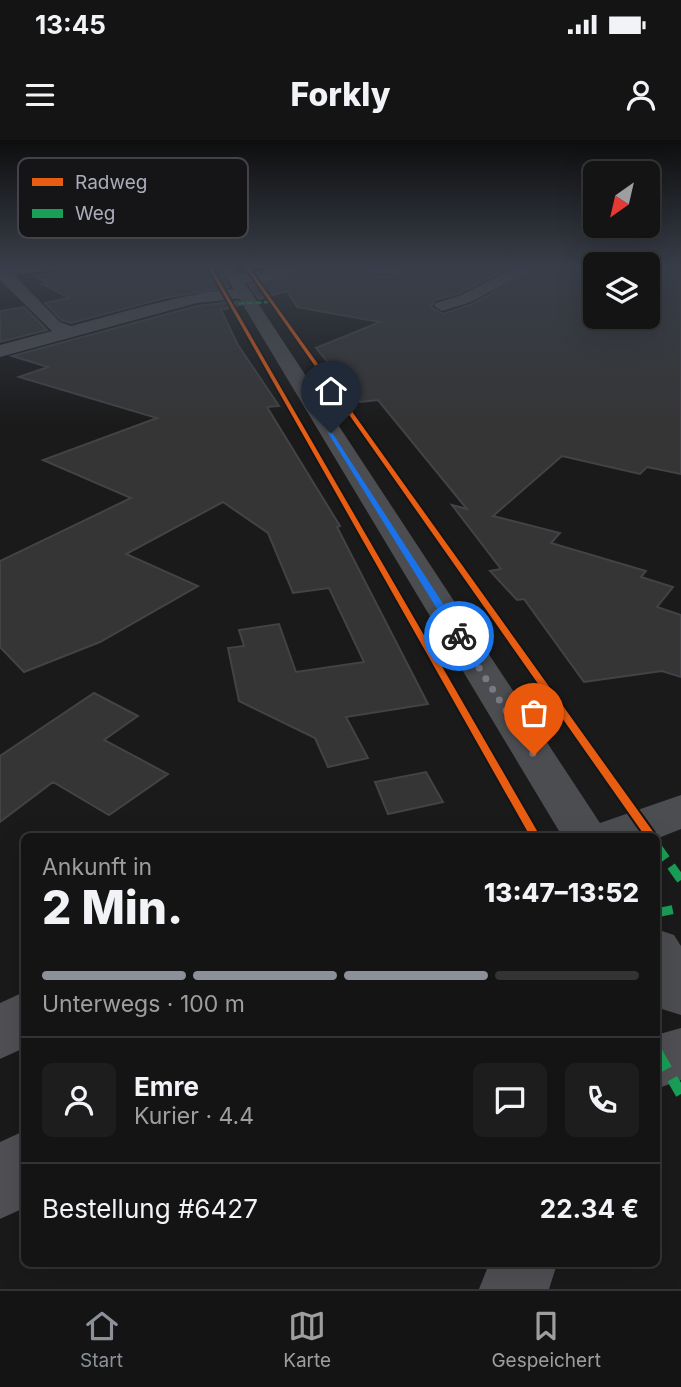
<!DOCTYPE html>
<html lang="de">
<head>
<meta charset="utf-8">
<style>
	:root { --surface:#141414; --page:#1d1d1d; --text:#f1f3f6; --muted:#9d9ea0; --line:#333334; --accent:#8c9099 }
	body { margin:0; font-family:Inter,sans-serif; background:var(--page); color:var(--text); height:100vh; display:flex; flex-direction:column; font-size:26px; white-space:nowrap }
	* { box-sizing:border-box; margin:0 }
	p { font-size:23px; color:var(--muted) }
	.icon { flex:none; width:38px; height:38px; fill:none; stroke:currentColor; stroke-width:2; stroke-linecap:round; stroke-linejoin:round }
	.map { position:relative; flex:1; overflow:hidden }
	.details { position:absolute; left:21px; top:693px; width:639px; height:434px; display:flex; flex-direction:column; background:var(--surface); border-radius:10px; box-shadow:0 7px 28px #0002,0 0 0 2px var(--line) }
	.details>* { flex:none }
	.needle { width:46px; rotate:214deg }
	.tools { position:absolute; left:583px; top:21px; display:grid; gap:14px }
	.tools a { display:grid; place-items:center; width:77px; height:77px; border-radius:10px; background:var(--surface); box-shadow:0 7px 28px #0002,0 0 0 2px var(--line); font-size:35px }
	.pin { position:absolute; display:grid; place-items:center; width:60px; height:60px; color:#fff; margin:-72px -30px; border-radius:50% 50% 50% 0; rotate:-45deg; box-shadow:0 0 7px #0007 }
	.pin .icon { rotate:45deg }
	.courier { position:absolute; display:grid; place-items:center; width:70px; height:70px; margin:-35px; border:5px solid #1a73e8; border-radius:50%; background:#fff; color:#222; box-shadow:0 2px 9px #0007 }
	.overview em { font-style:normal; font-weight:800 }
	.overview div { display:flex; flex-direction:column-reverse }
	.overview { display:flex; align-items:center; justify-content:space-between; height:119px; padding:0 21px }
	h1 { font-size:46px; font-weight:800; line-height:52px }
	.bar { display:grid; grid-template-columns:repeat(4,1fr); gap:10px 7px; align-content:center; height:84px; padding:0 21px }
	.bar i { height:9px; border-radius:5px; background:var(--line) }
	.bar .selected { background:var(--accent) }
	.bar p { grid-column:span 4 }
	.line { display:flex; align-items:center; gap:18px; padding:0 21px; border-top:2px solid var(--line) }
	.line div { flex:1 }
	.round { display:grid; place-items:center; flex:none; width:74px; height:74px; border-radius:10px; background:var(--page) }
	.status { display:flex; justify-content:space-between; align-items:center; height:49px; padding:0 35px; background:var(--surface); direction:ltr }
	.status svg { height:19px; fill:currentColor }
	header { display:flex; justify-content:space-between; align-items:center; height:91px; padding:0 21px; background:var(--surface); font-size:32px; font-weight:800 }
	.menu { display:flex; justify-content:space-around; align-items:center; height:98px; border-top:2px solid var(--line); background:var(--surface); font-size:19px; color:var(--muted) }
	.menu a { display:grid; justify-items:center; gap:4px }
	.menu .selected { color:var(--accent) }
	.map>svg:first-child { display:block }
</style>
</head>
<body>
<div class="status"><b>13:45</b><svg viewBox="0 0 49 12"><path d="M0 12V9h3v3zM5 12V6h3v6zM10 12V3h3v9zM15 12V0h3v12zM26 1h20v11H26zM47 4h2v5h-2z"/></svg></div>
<header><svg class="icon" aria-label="menu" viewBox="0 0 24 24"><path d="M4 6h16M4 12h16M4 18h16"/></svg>Forkly<svg class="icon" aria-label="person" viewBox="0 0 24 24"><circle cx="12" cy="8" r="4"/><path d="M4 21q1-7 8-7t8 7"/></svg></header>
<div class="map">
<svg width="681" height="1149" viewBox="0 0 681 1149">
	<rect width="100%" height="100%" fill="#1a1a1a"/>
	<!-- building -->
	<path fill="#353536" stroke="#434246" stroke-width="2" d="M114 125H217L229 147 165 158 71 183 61 180 45 163 70 158 42 144 48 143 35 136Z
		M315 125H346L360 133 386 137 407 132 408 129 402 125H515L458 154 435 160 431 167 443 174 472 164 542 125H595V177H648V125L681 128V334L647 327 640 334 562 316 493 376 560 393 551 403 646 431 641 437 673 447 657 467 681 475V537L662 531 584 542 524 459 517 460 490 431 501 429 452 365 467 369 378 260 360 262 316 208 380 182 297 167 287 151 259 159 249 145 296 136Z
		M238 161 240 165 221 170 238 205 279 266 267 267 340 386 337 387 428 564 346 577 368 618 328 627 315 598 239 561 228 508 244 506 239 490 279 484 296 532 364 522 329 448 293 453 268 393 223 362 126 414 198 446 100 502 24 532 0 507V421L131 358 43 320 157 278 19 237 48 227 12 216 197 166Z
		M24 167 47 190 0 202V171Z
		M94 553 138 576 104 600 168 634 109 675 53 642 0 682V616Z
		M426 632 443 662 388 674 375 642Z"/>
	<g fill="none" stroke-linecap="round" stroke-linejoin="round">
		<!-- minor -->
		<path fill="#505054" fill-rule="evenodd" d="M25 125H66L59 129 14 135 60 182 71 186C99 179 235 137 252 153L244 158 197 163 0 217V205L52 191 0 140V129Z
			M290 125H312C300 136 239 150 228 139 238 130 274 131 290 125Z
			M349 125H395L406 130C396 138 359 133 349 125Z
			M521 125H540L471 162 442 171 434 166 436 163 459 156Z
			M24 852V908L0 919V863Z
			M681 888V940L656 949V895Z
			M24 991V1068L0 1079V1002Z
			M489 1124H557L549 1149H479Z"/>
		<!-- major -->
		<path fill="#4c4d50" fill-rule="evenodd" d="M219 125H233L600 683 681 655V689L656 699V696H562Z
			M656 789 674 795 681 806V875L662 869 656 858Z"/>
		<!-- quiet-far2 -->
		<path stroke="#1a9f57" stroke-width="2.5" stroke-dasharray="6 2.5" stroke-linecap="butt" d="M230 164 269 162"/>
		<!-- quiet-far1 -->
		<path stroke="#1a9f57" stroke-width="9" stroke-dasharray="17 9" stroke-linecap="butt" d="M656 705 681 740
			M656 773 681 768"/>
		<!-- quiet -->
		<path stroke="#1a9f57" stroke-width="11" stroke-dasharray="22 11" stroke-linecap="butt" d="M656 910 681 954"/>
		<defs>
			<path id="cycleway" d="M207 125H210L540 696H530Z
				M247 125 654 693 655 696H645L244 125Z"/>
		</defs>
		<!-- cycleway casing -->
		<use href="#cycleway" stroke="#151416" stroke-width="4"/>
		<!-- cycleway -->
		<use href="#cycleway" fill="#e95d12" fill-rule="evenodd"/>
	</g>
	<!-- sky -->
	<linearGradient id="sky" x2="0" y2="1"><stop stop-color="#0e0e0e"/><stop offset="0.44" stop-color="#383e49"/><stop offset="1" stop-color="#383e49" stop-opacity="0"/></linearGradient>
	<rect width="681" height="286" fill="url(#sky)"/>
	<!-- route -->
	<path fill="#1a73e8" d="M331 291 464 496 463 498 454 496 328 293Z"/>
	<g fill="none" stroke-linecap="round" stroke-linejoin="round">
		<!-- done -->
		<path stroke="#787983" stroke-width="7" stroke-dasharray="0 12.6" d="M459 496 534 615"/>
	</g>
	<!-- legend -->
	<rect x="18" y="18" width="230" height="80" rx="10" fill="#151416" stroke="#424248" stroke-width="2"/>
	<rect x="32" y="38" width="31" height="8" fill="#e95d12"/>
	<rect x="32" y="69" width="31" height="9" fill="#1a9f57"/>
	<g font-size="19" fill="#abacbb">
		<text x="75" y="49">Radweg</text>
		<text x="75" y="80">Weg</text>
	</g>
</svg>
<div class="tools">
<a><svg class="needle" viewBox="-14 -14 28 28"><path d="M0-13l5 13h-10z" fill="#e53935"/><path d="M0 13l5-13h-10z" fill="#9d9ea0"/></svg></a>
<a><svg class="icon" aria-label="layers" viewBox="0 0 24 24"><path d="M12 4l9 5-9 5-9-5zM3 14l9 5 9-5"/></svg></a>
</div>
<div class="pin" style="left:534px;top:615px;background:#ea580c"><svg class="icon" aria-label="bag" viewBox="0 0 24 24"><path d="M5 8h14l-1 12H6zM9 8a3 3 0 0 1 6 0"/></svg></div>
<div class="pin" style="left:331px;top:293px;background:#1f2937"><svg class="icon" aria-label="home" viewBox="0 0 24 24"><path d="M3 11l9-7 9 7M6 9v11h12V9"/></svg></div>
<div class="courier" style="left:459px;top:496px"><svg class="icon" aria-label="bike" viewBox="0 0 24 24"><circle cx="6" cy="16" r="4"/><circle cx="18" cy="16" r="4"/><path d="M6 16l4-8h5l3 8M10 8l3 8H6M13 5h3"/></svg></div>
<section class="details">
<div class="overview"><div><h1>2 Min.</h1><p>Ankunft in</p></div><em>13:47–13:52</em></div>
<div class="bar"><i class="selected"></i><i class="selected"></i><i class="selected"></i><i></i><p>Unterwegs · 100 m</p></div>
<div class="line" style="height:126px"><a class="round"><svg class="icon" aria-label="person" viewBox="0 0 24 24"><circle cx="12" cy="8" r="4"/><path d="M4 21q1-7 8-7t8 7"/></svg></a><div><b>Emre</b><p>Kurier · 4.4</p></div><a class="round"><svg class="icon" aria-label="chat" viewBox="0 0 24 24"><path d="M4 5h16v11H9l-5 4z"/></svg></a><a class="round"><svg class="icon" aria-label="phone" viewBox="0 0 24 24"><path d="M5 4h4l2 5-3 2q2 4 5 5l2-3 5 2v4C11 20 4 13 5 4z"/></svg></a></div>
<div class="line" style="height:91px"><div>Bestellung #6427</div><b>22.34 €</b></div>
</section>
</div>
<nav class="menu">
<a class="selected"><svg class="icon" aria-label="home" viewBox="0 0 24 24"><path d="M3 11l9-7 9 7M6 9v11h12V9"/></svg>Start</a>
<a><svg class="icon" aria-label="map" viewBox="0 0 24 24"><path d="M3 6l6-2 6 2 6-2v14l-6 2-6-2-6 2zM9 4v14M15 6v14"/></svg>Karte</a>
<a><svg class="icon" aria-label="saved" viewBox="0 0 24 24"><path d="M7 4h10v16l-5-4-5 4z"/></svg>Gespeichert</a>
</nav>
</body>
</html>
